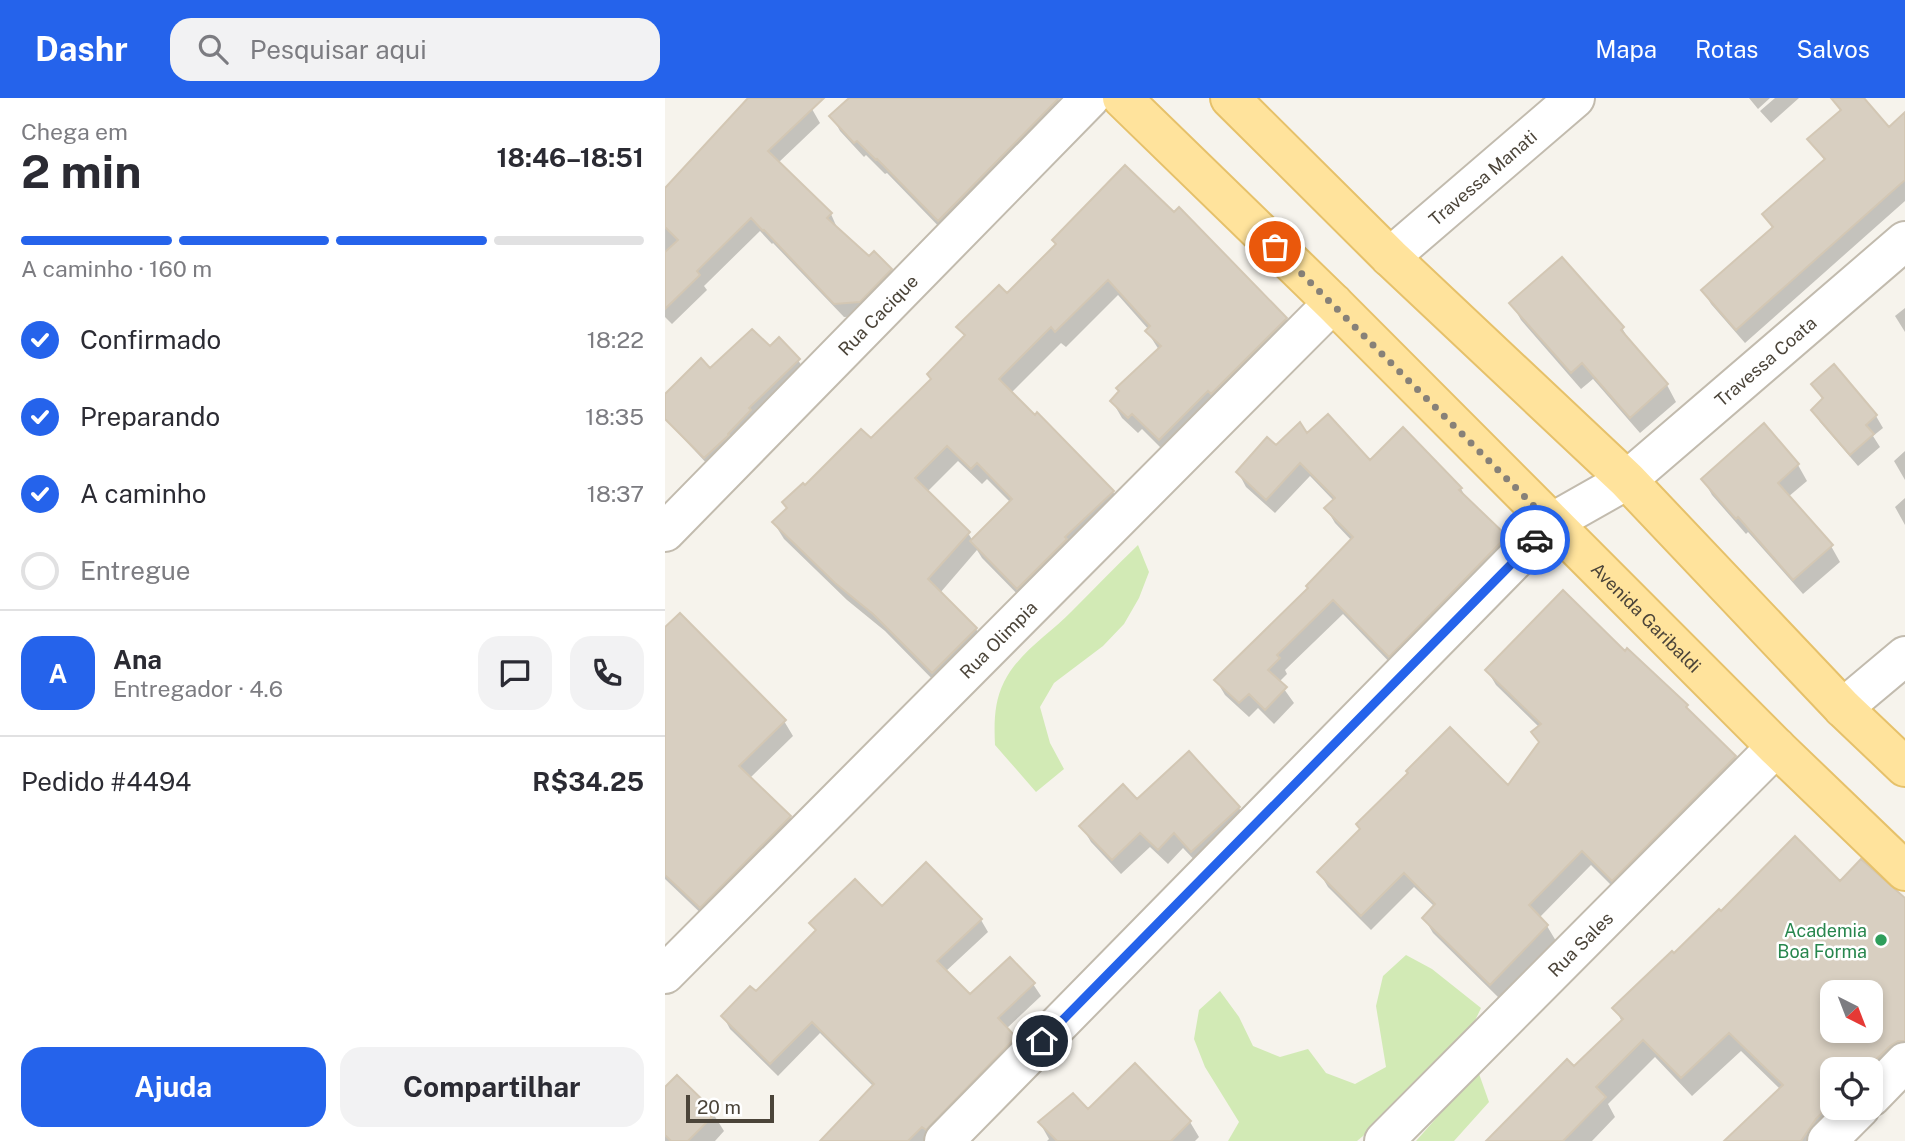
<!DOCTYPE html>
<html lang="pt">
<head>
<meta charset="utf-8">
<style>
	:root { --surface:#fff; --page:#f2f2f3; --text:#2b2b33; --muted:#7c7c81; --line:#e1e1e2; --accent:#2563eb }
	body { margin:0; font-family:"Public Sans",sans-serif; background:var(--page); color:var(--text); height:100vh; display:flex; flex-direction:column; font-size:26px; white-space:nowrap }
	* { box-sizing:border-box; margin:0 }
	p { font-size:23px; color:var(--muted) }
	.icon { flex:none; width:38px; height:38px; fill:none; stroke:currentColor; stroke-width:2; stroke-linecap:round; stroke-linejoin:round }
	.map { position:relative; flex:1; overflow:hidden }
	.sheet { display:flex; flex-direction:column; background:var(--surface); width:665px }
	.sheet>* { flex:none }
	.needle { width:46px; rotate:138deg }
	.controls { position:absolute; left:1155px; top:882px; display:grid; gap:14px }
	.controls a { display:grid; place-items:center; width:63px; height:63px; border-radius:14px; background:var(--surface); box-shadow:0 4px 10px #0003; font-size:35px }
	.scale { position:absolute; left:21px; bottom:18px; width:88px; box-sizing:border-box; padding-left:7px; border:4px solid #4b4439; border-top:0; font-size:19px; line-height:24px; white-space:nowrap; color:#4b4439; -webkit-text-stroke:5px #fff; paint-order:stroke }
	.pin { position:absolute; display:grid; place-items:center; width:60px; height:60px; color:#fff; margin:-30px; border:4px solid #fff; border-radius:50%; box-shadow:0 2px 7px #0007 }
	.courier { position:absolute; display:grid; place-items:center; width:70px; height:70px; margin:-35px; border:5px solid #2563eb; border-radius:50%; background:#fff; color:#222; box-shadow:0 2px 9px #0007 }
	.summary em { font-style:normal; font-weight:700 }
	.summary div { display:flex; flex-direction:column-reverse }
	.summary { display:flex; align-items:center; justify-content:space-between; height:119px; padding:0 21px }
	h1 { font-size:46px; font-weight:700; line-height:52px }
	.bar { display:grid; grid-template-columns:repeat(4,1fr); gap:10px 7px; align-content:center; height:84px; padding:0 21px }
	.bar i { height:9px; border-radius:5px; background:var(--line) }
	.bar .active { background:var(--accent) }
	.bar p { grid-column:span 4 }
	.line { display:flex; align-items:center; gap:18px; padding:0 21px; border-top:2px solid var(--line) }
	.line div { flex:1 }
	.round { display:grid; place-items:center; flex:none; width:74px; height:74px; border-radius:21px; background:var(--page) }
	ol { padding:0 21px; list-style:none }
	li { display:flex; align-items:center; gap:21px; height:77px }
	li p { margin-inline-start:auto }
	li .icon { padding:7px; border-radius:50%; background:var(--accent); color:#fff; stroke-width:4 }
	li:last-child { color:var(--muted) }
	li i { width:38px; height:38px; border:4px solid var(--line); border-radius:50% }
	.button { display:flex; gap:14px; margin-top:auto; padding:14px 21px }
	.button a { flex:1; height:80px; border-radius:21px; background:var(--accent); color:#fff; font-size:28px; font-weight:700; line-height:80px; text-align:center }
	.button a+a { background:var(--page); color:var(--text) }
	header { display:flex; align-items:center; gap:42px; box-sizing:border-box; height:98px; padding:0 35px; background:var(--accent); color:#fff }
	header strong { font-size:33px }
	nav { display:flex; gap:38px; margin-inline-start:auto; font-size:24px }
	.search { width:490px; height:63px; background:var(--page); display:flex; align-items:center; gap:18px; box-sizing:border-box; padding:0 24px; border-radius:21px; color:var(--muted); font-size:26px }
	main { display:flex; flex:1; min-height:0 }
	.map>svg:first-child { display:block }
</style>
</head>
<body>
<header>
<strong>Dashr</strong>
<div class="search"><svg class="icon" aria-label="search" viewBox="0 0 24 24"><circle cx="10" cy="10" r="6"/><path d="M15 15l6 6"/></svg>Pesquisar aqui</div>
<nav><a>Mapa</a><a>Rotas</a><a>Salvos</a></nav>
</header>
<main>
<section class="sheet">
<div class="summary"><div><h1>2 min</h1><p>Chega em</p></div><em>18:46–18:51</em></div>
<div class="bar"><i class="active"></i><i class="active"></i><i class="active"></i><i></i><p>A caminho · 160 m</p></div>
<ol>
<li><svg class="icon" aria-label="check" viewBox="0 0 24 24"><path d="M5 12l5 5 9-10"/></svg>Confirmado<p>18:22</p></li>
<li><svg class="icon" aria-label="check" viewBox="0 0 24 24"><path d="M5 12l5 5 9-10"/></svg>Preparando<p>18:35</p></li>
<li><svg class="icon" aria-label="check" viewBox="0 0 24 24"><path d="M5 12l5 5 9-10"/></svg>A caminho<p>18:37</p></li>
<li><i></i>Entregue</li>
</ol>
<div class="line" style="height:126px"><b class="round" style="background:var(--accent);color:#fff">A</b><div><b>Ana</b><p>Entregador · 4.6</p></div><a class="round"><svg class="icon" aria-label="chat" viewBox="0 0 24 24"><path d="M4 5h16v11H9l-5 4z"/></svg></a><a class="round"><svg class="icon" aria-label="phone" viewBox="0 0 24 24"><path d="M5 4h4l2 5-3 2q2 4 5 5l2-3 5 2v4C11 20 4 13 5 4z"/></svg></a></div>
<div class="line" style="height:91px"><div>Pedido #4494</div><b>R$34.25</b></div>
<div class="button"><a>Ajuda</a><a>Compartilhar</a></div>
</section>
<div class="map">
<svg width="1240" height="1043" viewBox="0 0 1240 1043">
	<rect width="100%" height="100%" fill="#f6f3ec"/>
	<!-- green -->
	<path fill="#d2eab5" d="M473 447 484 474 474 500 459 526 438 548 389 585 375 609 385 645 399 671 371 694 330 647C329 625 329 604 339 584 354 554 385 536 407 513 429 491 450 469 473 447Z
		M741 857 767 871 816 910 798 948 727 1014 692 1043H563L574 1024 540 969 529 941 534 912 555 893 574 919 588 948 615 959 643 951 661 975 690 986 721 969 711 908 718 878Z
		M813 973 824 1004 789 1043H751Z"/>
	<!-- shadow -->
	<path fill="#0003" fill-rule="evenodd" d="M85 0H137L147 11 155 25 113 65 166 116 173 132 204 160 226 172 234 186 203 218 179 219 108 145 107 146 95 133 39 188 42 192 7 226 0 219V92Z
		M187 0H392L402 16 282 137 222 75 220 76 201 57 199 59 175 33 167 18Z
		M1084 0H1105L1093 11Z
		M1110 0H1134L1106 25 1095 13Z
		M1171 0H1197L1236 44 1240 52V61L1229 70 1240 83V103L1080 245 1046 206 1038 192 1108 131 1099 116 1160 63 1145 41 1176 14 1169 1Z
		M392 148 621 221 631 238 504 358 477 331 473 335 457 320 447 303 494 252 482 233 484 232 453 197 401 249 396 245 346 295 448 394 458 411 363 507 317 460 312 452 275 495 311 531 321 548 277 591 220 533 182 502 119 441 109 425 140 389 206 343 267 283 300 240 294 229 342 197ZM293 363 317 386 322 381 346 405 308 443 303 435 262 394Z
		M847 206 957 230 967 247 1002 287 1011 304 975 335 928 281 916 291 856 222Z
		M1240 210V234L1230 218Z
		M133 262 140 273 46 370 0 321V298L45 272Z
		M1148 286 1211 318 1218 330 1208 338 1215 349 1193 368 1155 324 1148 312 1158 302Z
		M1098 328 1133 367 1142 383 1123 399 1166 448 1175 464 1138 496 1083 434 1081 436 1047 397 1038 381Z
		M642 338 705 364 796 391 803 403 841 439 849 454 733 573 678 516 620 572 622 576 614 584 629 605 609 626 593 610 584 619 560 597 551 582 644 491 687 443 670 425 661 410 669 403 645 378 610 415 581 389 573 374 611 350Z
		M1240 353V382L1229 363Z
		M1240 400V427L1230 409Z
		M0 531 119 623 128 638 85 680 125 719 133 734 44 823 0 781Z
		M960 555 1021 608 1026 616 1070 659 1078 674 956 797 926 767 874 820 882 828 891 843 834 900 768 835 759 820 770 809 749 789 706 832 663 789 654 774 843 689 875 646 868 635 874 629 831 587 822 572Z
		M472 704 574 710 583 725 536 769 518 750 503 766 485 749 456 776 426 744 417 729Z
		M1175 785 1233 795 1240 802V965L1206 996V971H1167V1010H1192L1160 1043H1063L1116 992 1076 953 1027 998 990 959 943 1006 950 1019 927 1043H824L909 970 957 924 950 910 1056 815ZM1167 894H1206V933H1167Z
		M217 810 316 822 323 834 280 874 305 899 368 886 376 898 341 931 357 952 262 1043H170L209 989 155 935 113 978 65 931 58 918 91 896 152 835 147 826Z
		M0 992 49 1017 59 1033 50 1043H0Z
		M423 1014 525 1024 534 1039 530 1043H382L384 1041 375 1025Z"/>
	<!-- building -->
	<path fill="#d8cfc1" stroke="#d3c7b4" stroke-width="2" fill-rule="evenodd" d="M83 0H159L103 53 167 115 162 120 204 158 209 153 227 171 195 204 169 206 99 132 98 133 86 120 32 173 35 177 0 211V154L13 142 0 129V90Z
		M184 0H394L273 123 212 61 211 62 192 43 189 45 164 18Z
		M1166 0H1199L1224 29 1240 14V82L1071 232 1036 192 1108 129 1097 116 1160 61 1142 41 1176 12Z
		M460 67 509 114 514 109 622 220 546 296 543 293 494 342 467 316 463 320 445 303 454 293 451 290 496 248 480 233 485 228 443 182 390 234 386 229 334 281 370 317 372 314 449 393 400 439 402 441 352 491 305 443 347 401 312 365 306 371 282 348 250 380 305 434 263 481 312 530 267 575 208 516 170 485 107 424 122 410 117 404 138 385 140 387 196 331 206 340 266 281 262 276 300 237 291 229 334 187 342 195 391 146 387 142Z
		M897 159 959 229 956 232 1003 286 965 320 917 265 906 275 844 205Z
		M87 231 105 248 114 239 135 261 84 310 86 312 63 336 64 337 39 360 0 321V296L36 260 45 270Z
		M1169 266 1212 317 1201 327 1209 336 1185 357 1146 312 1158 300 1146 286Z
		M663 316 705 362 738 329 797 390 794 392 842 438 724 559 668 502 612 557 615 560 603 572 622 589 600 612 584 596 574 605 549 582 643 490 641 488 688 439 659 410 670 400 635 365 601 402 571 374 602 339 611 347 635 324 642 335Z
		M1099 325 1134 366 1113 385 1168 447 1128 482 1073 419 1071 421 1036 381Z
		M898 492 960 553 962 550 1023 607 1021 609 1071 658 947 783 917 753 864 807 883 827 825 887 757 820 770 806 739 775 696 818 652 774 695 731 691 726 743 675 741 673 785 629 843 687 874 644 866 634 876 626 820 572Z
		M15 515 121 622 74 668 126 718 35 810 0 777V529Z
		M524 653 575 709 526 754 509 735 493 752 475 735 447 762 414 728 458 686 472 701Z
		M1130 738 1175 783 1196 761 1240 800V943H1233L1225 948 1201 971H1167V1005L1151 1021 1136 1043H1059L1118 987 1064 935 1016 980 978 942 931 989 941 999 898 1043H821L902 961 909 968 958 921 947 910 1007 853 1009 855 1054 811 1056 813ZM1167 894H1206V933H1167Z
		M261 764 317 821 272 863 305 896 345 859 370 885 333 920 351 939 261 1032 257 1029 243 1043H155L209 986 147 924 105 966 56 918 85 888 91 893 151 832 144 825 190 781 217 808Z
		M470 965 526 1023 506 1043H392L373 1024 408 995 423 1011Z
		M12 977 51 1015 23 1043H6L0 1037V989Z"/>
	<g fill="none" stroke-linecap="round" stroke-linejoin="round">
		<defs>
			<g id="minor">
				<path id="s1" d="M725 159 910 0"/>
				<path id="s2" d="M0 434 425 0"/>
				<path d="M1178 610 1240 558"/>
				<path id="s3" d="M0 876 668 205"/>
				<path d="M1206 999 1240 964"/>
				<path id="s4" d="M279 1043 886 425 962 382 1240 143"/>
				<path id="s5" d="M719 1043 1111 649"/>
				<path d="M1162 1043 1195 1010"/>
			</g>
			<g id="major">
				<path id="s6" d="M457 0 668 205 1111 649 1240 773"/>
				<path d="M565 0 725 159 962 382 1178 610 1240 669"/>
			</g>
		</defs>
		<!-- minor casing -->
		<use href="#minor" stroke="#c2bbae" stroke-width="42"/>
		<!-- major casing -->
		<use href="#major" stroke="#e6c16a" stroke-width="42"/>
		<!-- minor -->
		<use href="#minor" stroke="#fff" stroke-width="38"/>
		<!-- major -->
		<use href="#major" stroke="#ffe39c" stroke-width="38"/>
	</g>
	<g fill="none" stroke-linecap="round" stroke-linejoin="round">
		<!-- done -->
		<path stroke="#878178" stroke-width="7" stroke-dasharray="0 12.6" d="M610 149 886 425 870 442"/>
		<!-- route -->
		<path stroke="#2563eb" stroke-width="9" d="M377 943 870 442"/>
	</g>
	<!-- markers -->
	<circle fill="#2e9e5b" stroke="#fff" stroke-width="2.5" cx="1216" cy="842" r="7"/>
	<g text-anchor="middle" dominant-baseline="central" stroke-width="5" stroke-linejoin="round" paint-order="stroke">
		<!-- street labels -->
		<g font-size="18" fill="#4b4439" stroke="#fff">
			<text stroke="none"><textPath href="#s1" startOffset="122">Travessa Manati</textPath></text>
			<text stroke="none"><textPath href="#s2" startOffset="304">Rua Cacique</textPath></text>
			<text stroke="none"><textPath href="#s4" startOffset="1136">Travessa Coata</textPath></text>
			<text stroke="none"><textPath href="#s6" startOffset="738">Avenida Garibaldi</textPath></text>
			<text stroke="none"><textPath href="#s3" startOffset="472">Rua Olimpia</textPath></text>
			<text stroke="none"><textPath href="#s5" startOffset="278">Rua Sales</textPath></text>
		</g>
		<!-- leisure labels -->
		<g font-size="18" fill="#27864d" stroke="#fff" text-anchor="end">
			<text x="1202" y="832">Academia<tspan x="1202" dy="21">Boa Forma</tspan></text>
		</g>
	</g>
</svg>
<div class="controls">
<a><svg class="needle" viewBox="-14 -14 28 28"><path d="M0-13l5 13h-10z" fill="#e53935"/><path d="M0 13l5-13h-10z" fill="#7c7c81"/></svg></a>
<a><svg class="icon" aria-label="locate" viewBox="0 0 24 24"><circle cx="12" cy="12" r="6"/><path d="M12 2v4M12 18v4M2 12h4M18 12h4"/></svg></a>
</div>
<div class="scale">20 m</div>
<div class="pin" style="left:610px;top:149px;background:#ea580c"><svg class="icon" aria-label="bag" viewBox="0 0 24 24"><path d="M5 8h14l-1 12H6zM9 8a3 3 0 0 1 6 0"/></svg></div>
<div class="pin" style="left:377px;top:943px;background:#1f2937"><svg class="icon" aria-label="home" viewBox="0 0 24 24"><path d="M3 11l9-7 9 7M6 9v11h12V9"/></svg></div>
<div class="courier" style="left:870px;top:442px"><svg class="icon" aria-label="car" viewBox="0 0 24 24"><path d="M5 17H2v-5l4-1 3-4h7l3 4 3 1v5h-3M9 17h6M6 11h13"/><circle cx="7" cy="17" r="2"/><circle cx="17" cy="17" r="2"/></svg></div>
</div>
</main>
</body>
</html>
